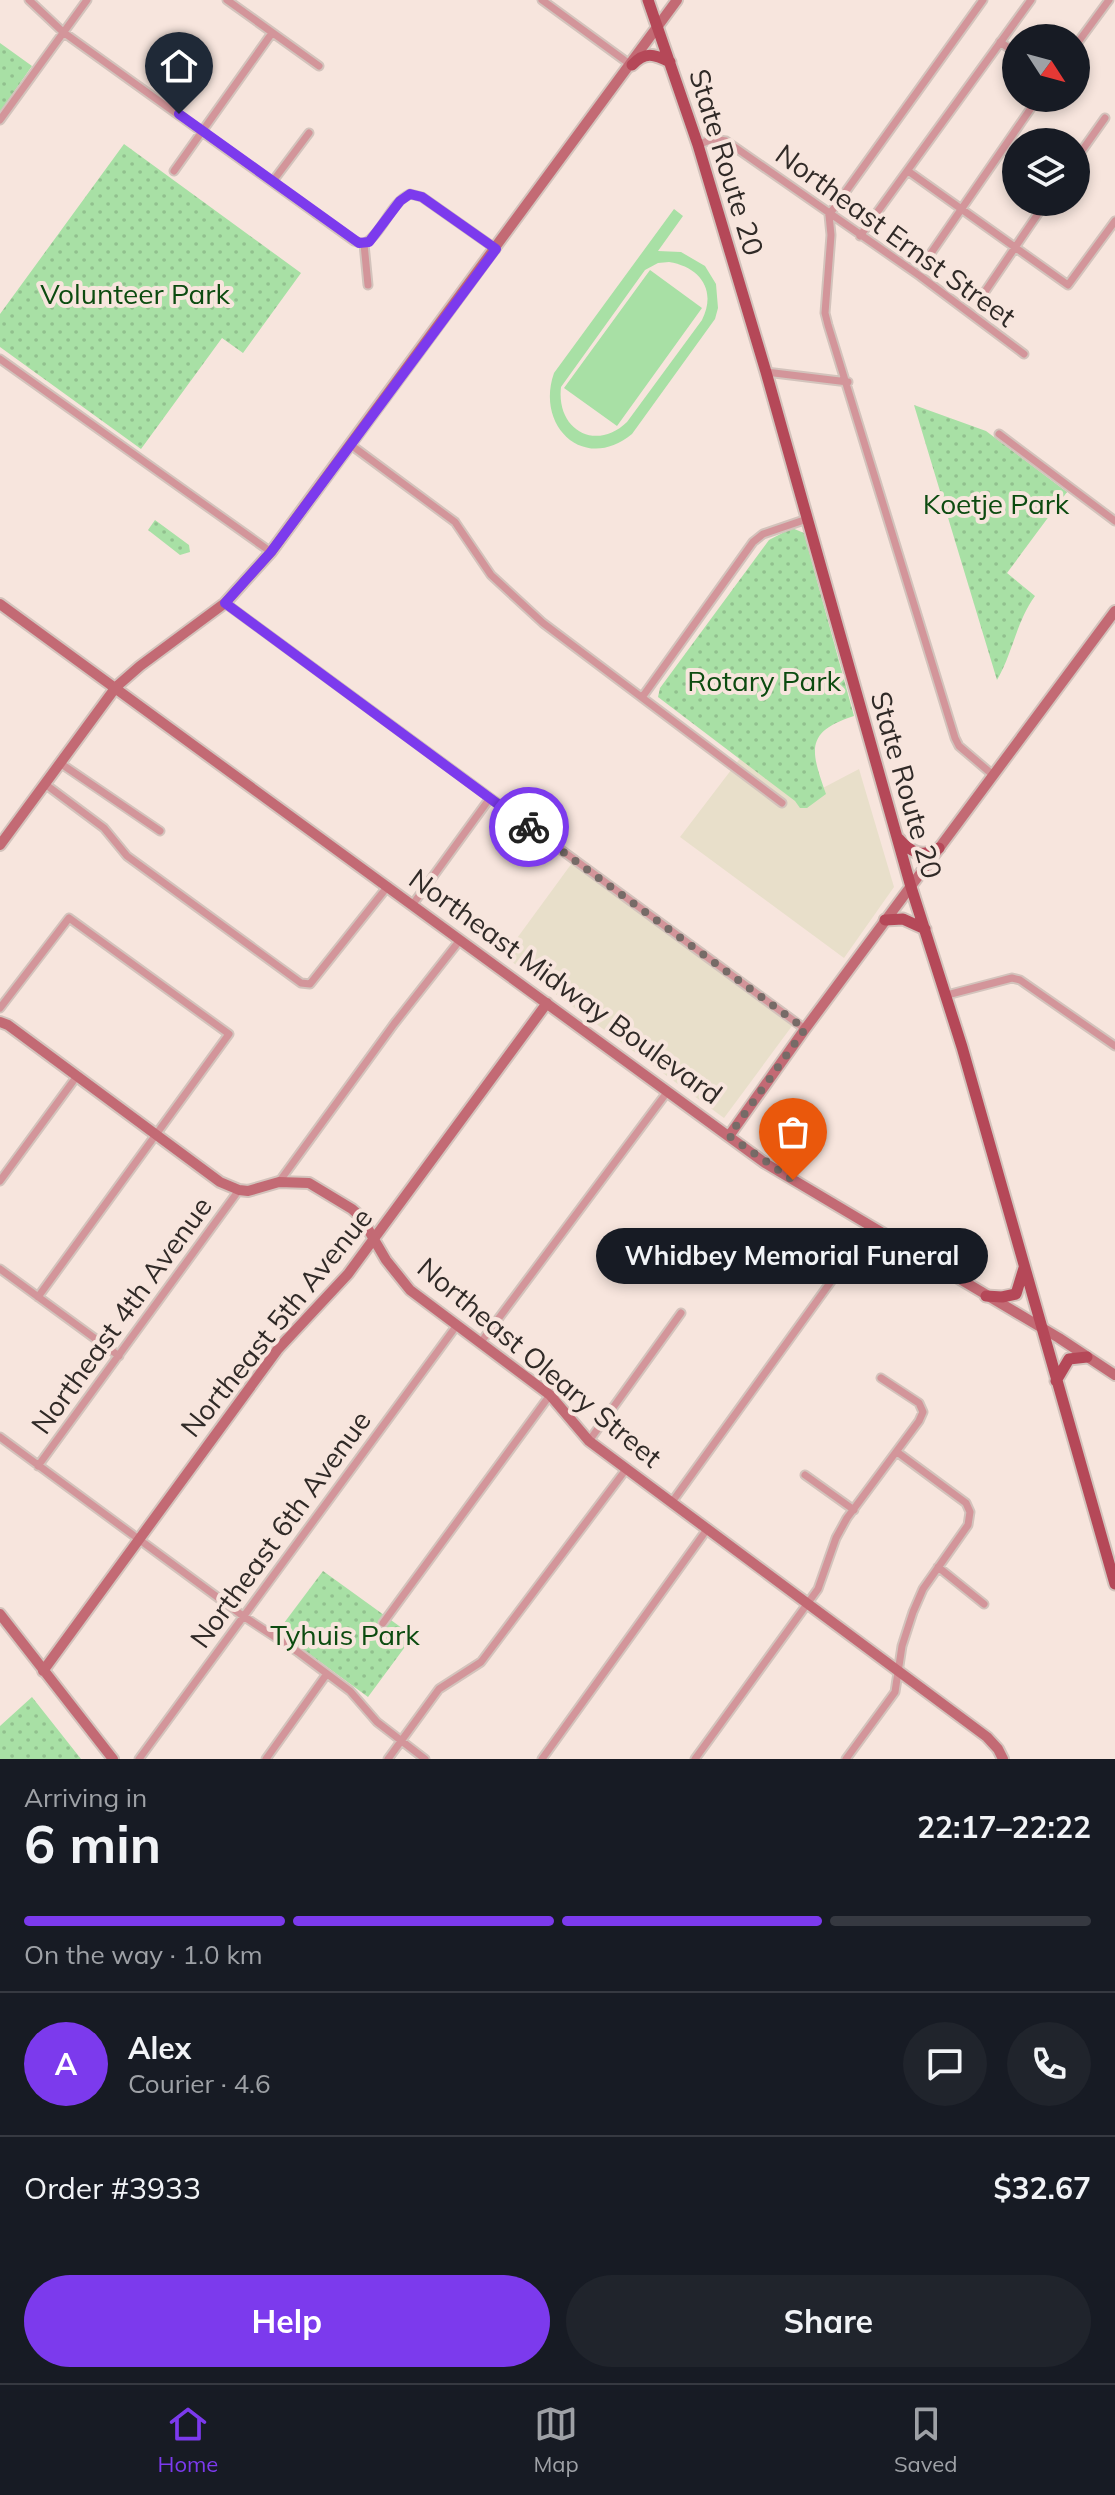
<!DOCTYPE html>
<html lang="en">
<head>
<meta charset="utf-8">
<style>
	:root { --surface:#171b24; --page:#20242c; --text:#f1f3f6; --muted:#9ea1a6; --line:#363941; --accent:#7c3aed }
	body { margin:0; font-family:Mulish,sans-serif; background:var(--page); color:var(--text); height:100vh; display:flex; flex-direction:column; font-size:30px; white-space:nowrap }
	* { box-sizing:border-box; margin:0 }
	p { font-size:26px; color:var(--muted) }
	.icon { flex:none; width:44px; height:44px; fill:none; stroke:currentColor; stroke-width:2; stroke-linecap:round; stroke-linejoin:round }
	.map { position:relative; height:1759px; overflow:hidden }
	.sheet { display:flex; flex-direction:column; background:var(--surface); flex:1 }
	.sheet>* { flex:none }
	.needle { width:52px; rotate:126deg }
	.fabs { position:absolute; left:1002px; top:24px; display:grid; gap:16px }
	.fabs a { display:grid; place-items:center; width:88px; height:88px; border-radius:50%; background:var(--surface); box-shadow:0 4px 12px #0003; font-size:40px }
	.pin { position:absolute; display:grid; place-items:center; width:68px; height:68px; color:#fff; margin:-82px -34px; border-radius:50% 50% 50% 0; rotate:-45deg; box-shadow:0 0 8px #0007 }
	.pin .icon { rotate:45deg }
	.courier { position:absolute; display:grid; place-items:center; width:80px; height:80px; margin:-40px; border:6px solid #7c3aed; border-radius:50%; background:#fff; color:#222; box-shadow:0 2px 10px #0007 }
	.bubble { position:absolute; height:56px; border-radius:28px; background:var(--surface); box-shadow:0 4px 12px #0003; font-size:26px; font-weight:700; line-height:56px; text-align:center }
	.head em { font-style:normal; font-weight:700 }
	.head div { display:flex; flex-direction:column-reverse }
	.head { display:flex; align-items:center; justify-content:space-between; height:136px; padding:0 24px }
	h1 { font-size:52px; font-weight:700; line-height:60px }
	.bar { display:grid; grid-template-columns:repeat(4,1fr); gap:12px 8px; align-content:center; height:96px; padding:0 24px }
	.bar i { height:10px; border-radius:6px; background:var(--line) }
	.bar .selected { background:var(--accent) }
	.bar p { grid-column:span 4 }
	.line { display:flex; align-items:center; gap:20px; padding:0 24px; border-top:2px solid var(--line) }
	.line div { flex:1 }
	.round { display:grid; place-items:center; flex:none; width:84px; height:84px; border-radius:42px; background:var(--page) }
	.button { display:flex; gap:16px; margin-top:auto; padding:16px 24px }
	.button a { flex:1; height:92px; border-radius:48px; background:var(--accent); color:#fff; font-size:32px; font-weight:700; line-height:92px; text-align:center }
	.button a+a { background:var(--page); color:var(--text) }
	.tabs { display:flex; justify-content:space-around; align-items:center; height:112px; border-top:2px solid var(--line); background:var(--surface); font-size:22px; color:var(--muted) }
	.tabs a { display:grid; justify-items:center; gap:4px }
	.tabs .selected { color:var(--accent) }
	.map>svg:first-child { display:block }
</style>
</head>
<body>
<div class="map">
<svg width="1115" height="1759" viewBox="0 0 1115 1759">
	<defs>
		<pattern id="park-dots" width="8" height="8" patternUnits="userSpaceOnUse" patternTransform="scale(2)"><rect width="8" height="8" fill="#a8e0a5"/><path d="M2 2h.1M6 6h.1" fill="none" stroke="#91c08e" stroke-width="1.8" stroke-linecap="round"/></pattern>
	</defs>
	<rect width="100%" height="100%" fill="#f7e5dd"/>
	<!-- commercial -->
	<path fill="#e8dfca" d="M741 757 800 800 859 769 894 887 844 958 680 837Z
		M572 863 792 1026 724 1118 504 956Z"/>
	<!-- grass -->
	<path fill="#a8e0a5" fill-rule="evenodd" d="M674 209 683 216 658 251 681 252 705 266 716 284 718 308 715 319 632 434C585 473 535 427 554 373ZM669 262C700 267 717 290 702 320L627 422C596 452 556 430 561 387L645 270 658 263Z
		M650 270 702 308 617 426 564 388Z"/>
	<!-- park -->
	<path fill="url(#park-dots)" d="M0 43 32 66 0 112Z
		M124 144 301 273 243 353 222 338 141 449 0 347V314Z
		M914 405 986 431 1067 492 1007 573 1035 596C1016 622 1013 653 997 680Z
		M155 520 189 545 190 552 180 555 148 530Z
		M792 528 804 533 854 716C804 732 811 751 826 794L807 808H800L795 801 658 697 660 688 769 540Z
		M323 1571 413 1636 368 1697 278 1631Z
		M32 1697 81 1759H0V1726Z"/>
	<g fill="none" stroke-linecap="round" stroke-linejoin="round">
		<defs>
			<path id="street" d="M29 0 63 32 354 241 364 244
				M227 0 319 66
				M542 0 631 65
				M1000 42 1016 53
				M1076 45 1109 0
				M0 120 87 0
				M698 145 712 139 726 141 920 276 1024 354
				M1076 159 1105 118
				M174 171 272 33
				M908 171 1068 285 1115 221
				M273 181 309 133
				M829 215 831 235 825 313 828 325 955 738 959 746 993 775
				M829 215 983 0
				M860 236 1031 0
				M364 244C384 232 389 204 410 194L422 197 496 249
				M364 244 368 285
				M927 259 1038 98
				M980 299 1046 202
				M0 359 271 552
				M766 372 848 382
				M999 434 1115 521
				M351 445 455 522 491 575 543 623 782 803
				M225 603 805 1029
				M643 696 753 542 763 534 807 519
				M60 763 160 831
				M45 784 104 828 127 856 301 983 310 984 388 886
				M413 904 490 798
				M947 995 1012 978 1020 980 1115 1046
				M0 1008 69 918 229 1034 38 1297
				M0 1181 77 1076
				M279 1182 394 1024 460 940
				M0 1269 119 1356
				M481 1342 668 1091
				M0 1437 243 1616 298 1652 350 1691 377 1722 425 1759
				M589 1441 681 1313
				M38 1466 239 1190
				M805 1475 854 1510
				M672 1502 871 1226
				M938 1567 984 1604
				M383 1623 550 1395
				M139 1759 457 1325
				M266 1759 326 1675
				M388 1759 439 1689 481 1662 627 1468
				M542 1759 708 1528
				M695 1759 818 1589 836 1538 847 1518 919 1421 923 1412 919 1403 881 1378
				M846 1759 895 1692 902 1646 913 1612 923 1589 968 1525 970 1512 966 1503 897 1452"/>
			<path id="secondary" d="M0 604 765 1163 1059 1338 1115 1375
				M0 845 116 687 140 666 225 603 271 552 677 0
				M0 1022 8 1025 220 1182 239 1190 248 1191 279 1182 309 1183 352 1209 361 1217 386 1260 410 1290 550 1395 589 1441 987 1737 998 1749 1003 1759
				M729 1136 805 1029 1115 611
				M0 1614 113 1759
				M43 1671 278 1349 348 1274 547 1003"/>
			<path id="primary" d="M648 0 698 145 766 372 911 887 962 1047 1115 1584
				M632 65C645 51 654 54 670 62
				M899 839C911 853 923 858 939 848
				M885 920 903 919 925 929
				M986 1296 1002 1297 1016 1294 1024 1268
				M1056 1381 1069 1359 1087 1357"/>
		</defs>
		<!-- street casing -->
		<use href="#street" stroke="#d3c3bc" stroke-width="11"/>
		<!-- secondary casing -->
		<use href="#secondary" stroke="#d3c3bc" stroke-width="14"/>
		<!-- primary casing -->
		<use href="#primary" stroke="#d3c3bc" stroke-width="15"/>
		<!-- street -->
		<use href="#street" stroke="#d3959a" stroke-width="7"/>
		<!-- secondary -->
		<use href="#secondary" stroke="#c36a74" stroke-width="10"/>
		<!-- primary -->
		<use href="#primary" stroke="#b54858" stroke-width="11"/>
	</g>
	<g fill="none" stroke-linecap="round" stroke-linejoin="round">
		<!-- done -->
		<path stroke="#766b67" stroke-width="8" stroke-dasharray="0 14.4" d="M529 827 805 1029 729 1136 793 1180"/>
		<!-- route -->
		<path stroke="#7c3aed" stroke-width="10" d="M179 114 359 243 369 242 400 201 410 194 422 197 496 249 271 552 225 603 529 827"/>
	</g>
	<g text-anchor="middle" dominant-baseline="central" stroke-width="8" stroke-linejoin="round" paint-order="stroke">
		<!-- street labels -->
		<g font-size="28" fill="#302a27" stroke="#f7e5dd">
			<text transform="translate(727 162) rotate(73)">State Route 20</text>
			<text transform="translate(896 235) rotate(36)">Northeast Ernst Street</text>
			<text transform="translate(907 785) rotate(74)">State Route 20</text>
			<text transform="translate(566 986) rotate(36)">Northeast Midway Boulevard</text>
			<text transform="translate(121 1315) rotate(-54)">Northeast 4th Avenue</text>
			<text transform="translate(276 1322) rotate(-51)">Northeast 5th Avenue</text>
			<text transform="translate(540 1362) rotate(40)">Northeast Oleary Street</text>
			<text transform="translate(280 1529) rotate(-54)">Northeast 6th Avenue</text>
		</g>
		<!-- park labels -->
		<g font-size="28" fill="#0c4b10" stroke="#f7e5dd">
			<text x="135" y="293">Volunteer Park</text>
			<text x="996" y="503">Koetje Park</text>
			<text x="764" y="680">Rotary Park</text>
			<text x="345" y="1634">Tyhuis Park</text>
		</g>
	</g>
</svg>
<div class="fabs">
<a><svg class="needle" viewBox="-14 -14 28 28"><path d="M0-13l5 13h-10z" fill="#e53935"/><path d="M0 13l5-13h-10z" fill="#9ea1a6"/></svg></a>
<a><svg class="icon" aria-label="layers" viewBox="0 0 24 24"><path d="M12 4l9 5-9 5-9-5zM3 14l9 5 9-5"/></svg></a>
</div>
<div class="pin" style="left:793px;top:1180px;background:#ea580c"><svg class="icon" aria-label="bag" viewBox="0 0 24 24"><path d="M5 8h14l-1 12H6zM9 8a3 3 0 0 1 6 0"/></svg></div>
<div class="pin" style="left:179px;top:114px;background:#1f2937"><svg class="icon" aria-label="home" viewBox="0 0 24 24"><path d="M3 11l9-7 9 7M6 9v11h12V9"/></svg></div>
<div class="courier" style="left:529px;top:827px"><svg class="icon" aria-label="bike" viewBox="0 0 24 24"><circle cx="6" cy="16" r="4"/><circle cx="18" cy="16" r="4"/><path d="M6 16l4-8h5l3 8M10 8l3 8H6M13 5h3"/></svg></div>
<div class="bubble" style="left:596px;top:1228px;width:392px">Whidbey Memorial Funeral</div>
</div>
<section class="sheet">
<div class="head"><div><h1>6 min</h1><p>Arriving in</p></div><em>22:17–22:22</em></div>
<div class="bar"><i class="selected"></i><i class="selected"></i><i class="selected"></i><i></i><p>On the way · 1.0 km</p></div>
<div class="line" style="height:144px"><b class="round" style="background:var(--accent);color:#fff">A</b><div><b>Alex</b><p>Courier · 4.6</p></div><a class="round"><svg class="icon" aria-label="chat" viewBox="0 0 24 24"><path d="M4 5h16v11H9l-5 4z"/></svg></a><a class="round"><svg class="icon" aria-label="phone" viewBox="0 0 24 24"><path d="M5 4h4l2 5-3 2q2 4 5 5l2-3 5 2v4C11 20 4 13 5 4z"/></svg></a></div>
<div class="line" style="height:104px"><div>Order #3933</div><b>$32.67</b></div>
<div class="button"><a>Help</a><a>Share</a></div>
</section>
<nav class="tabs">
<a class="selected"><svg class="icon" aria-label="home" viewBox="0 0 24 24"><path d="M3 11l9-7 9 7M6 9v11h12V9"/></svg>Home</a>
<a><svg class="icon" aria-label="map" viewBox="0 0 24 24"><path d="M3 6l6-2 6 2 6-2v14l-6 2-6-2-6 2zM9 4v14M15 6v14"/></svg>Map</a>
<a><svg class="icon" aria-label="saved" viewBox="0 0 24 24"><path d="M7 4h10v16l-5-4-5 4z"/></svg>Saved</a>
</nav>
</body>
</html>
